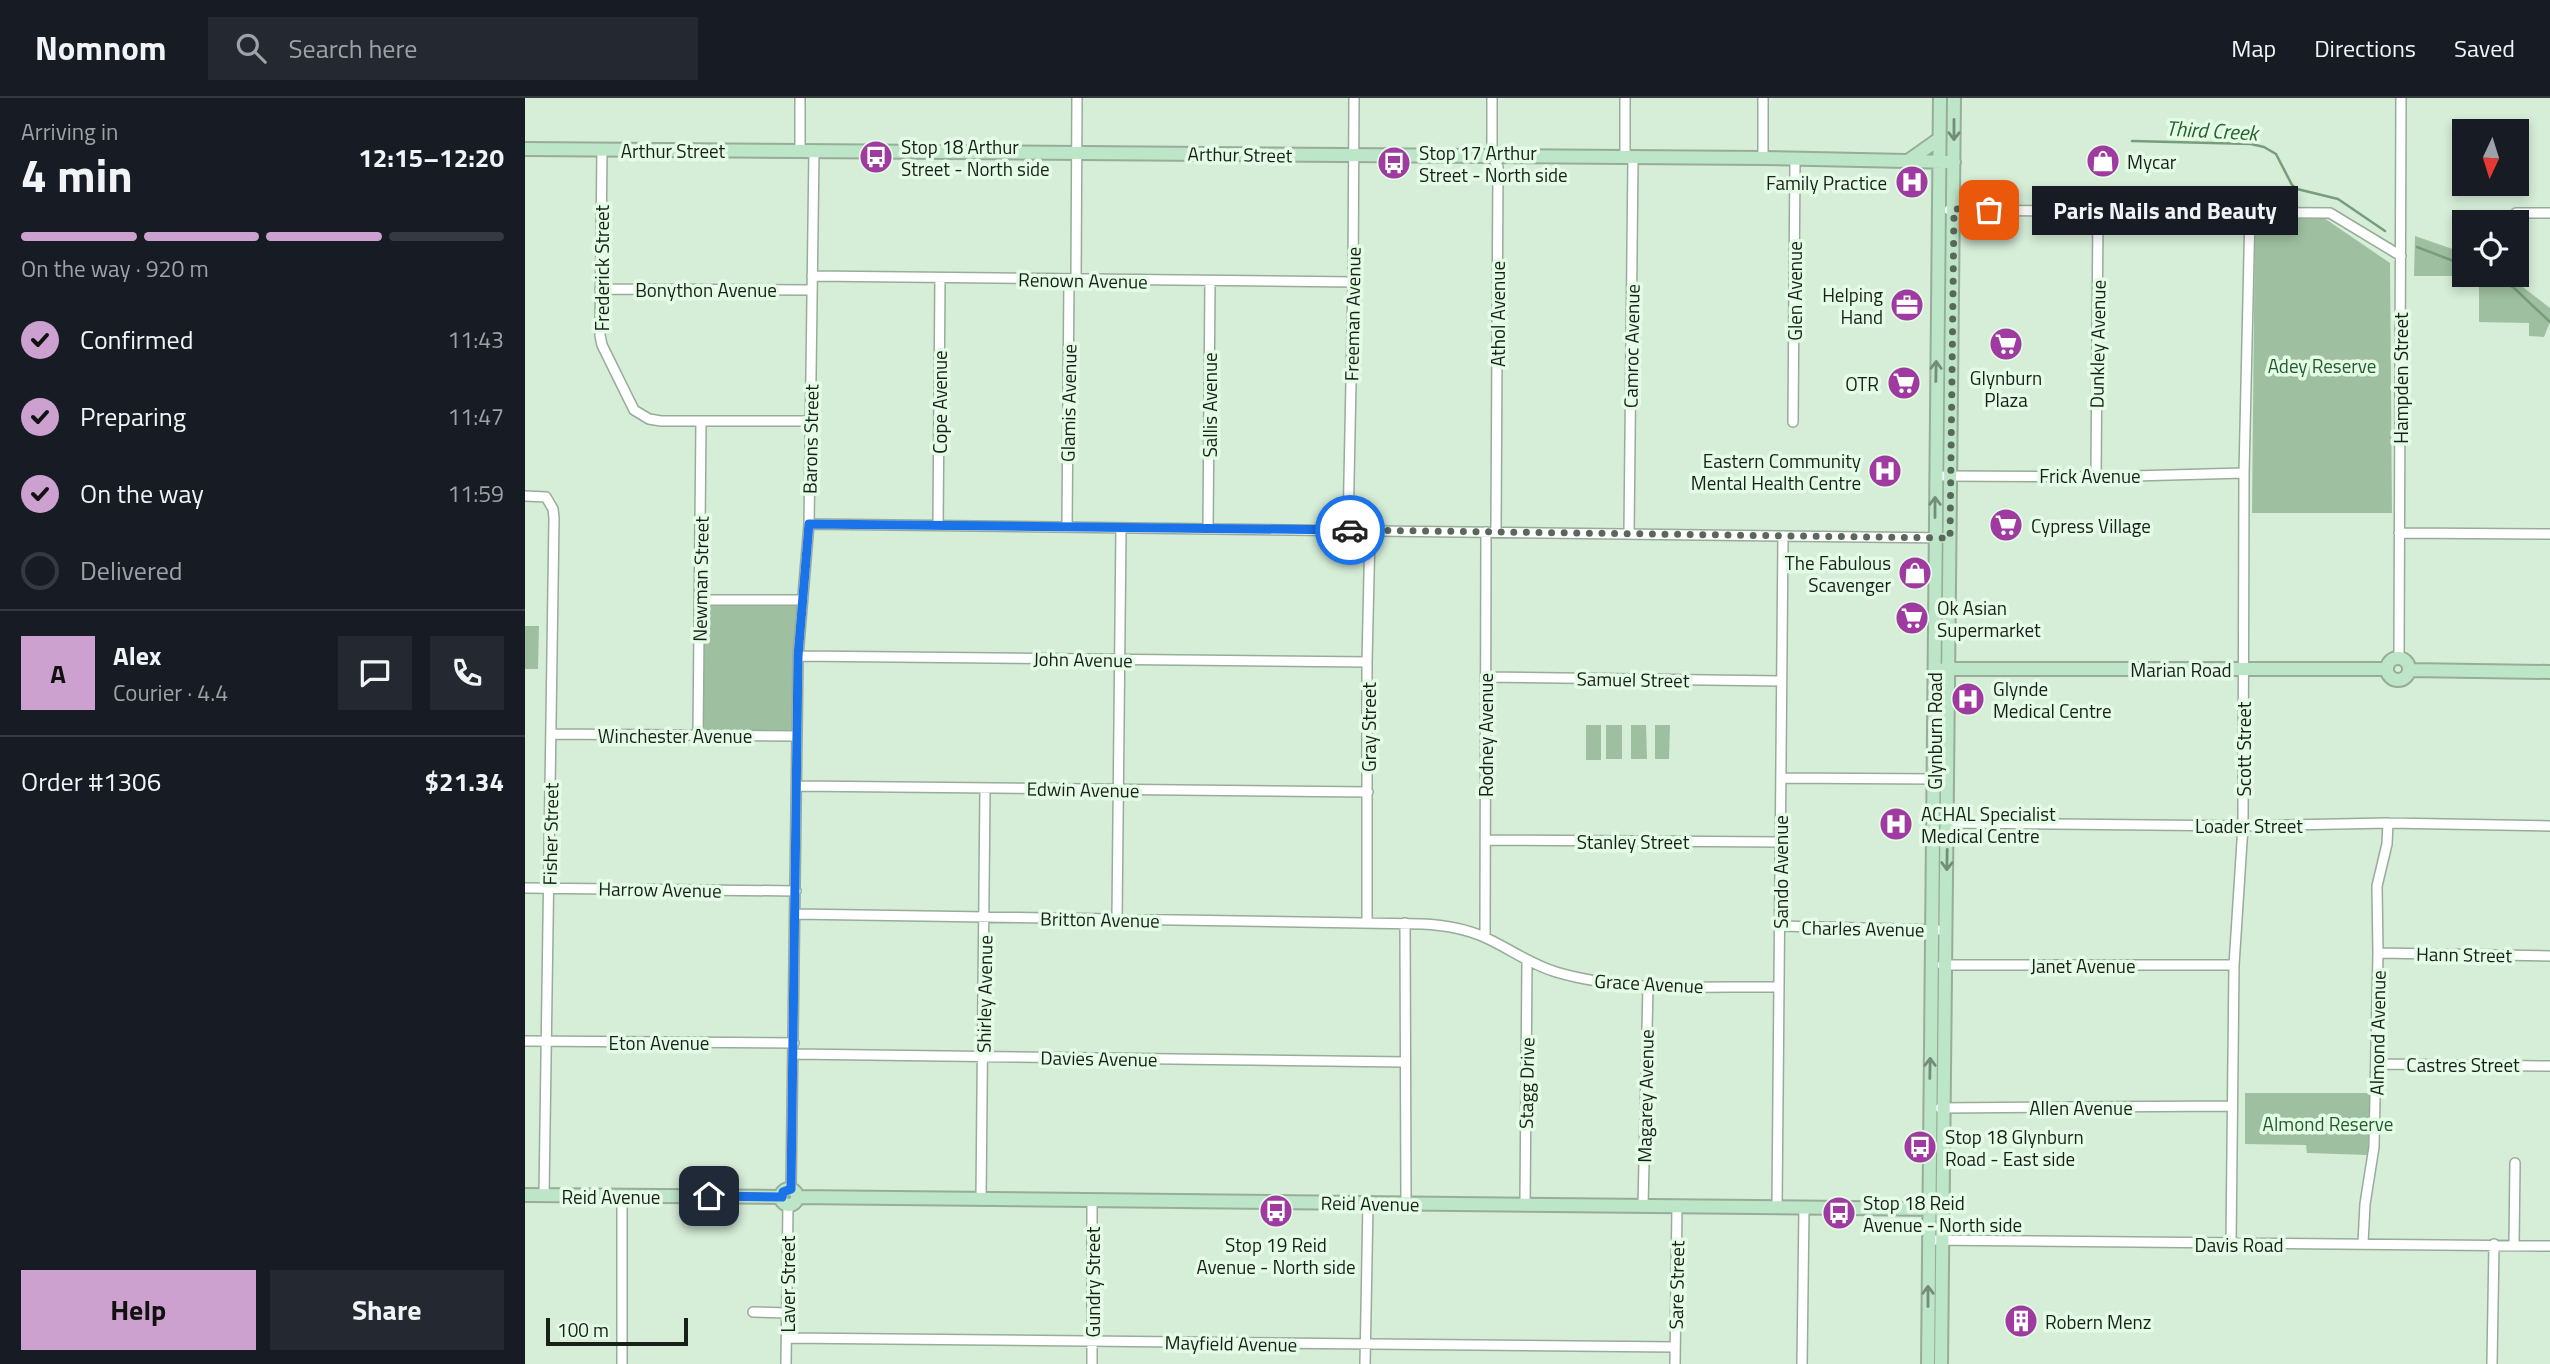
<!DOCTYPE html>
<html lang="en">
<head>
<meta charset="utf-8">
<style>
	:root { --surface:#171b24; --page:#242831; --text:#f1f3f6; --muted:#9ea1a6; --line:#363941; --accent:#cca0cf }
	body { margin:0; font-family:"Titillium Web",sans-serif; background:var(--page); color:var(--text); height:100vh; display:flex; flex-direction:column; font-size:26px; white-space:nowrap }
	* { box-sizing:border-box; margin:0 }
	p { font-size:23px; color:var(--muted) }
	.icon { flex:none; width:38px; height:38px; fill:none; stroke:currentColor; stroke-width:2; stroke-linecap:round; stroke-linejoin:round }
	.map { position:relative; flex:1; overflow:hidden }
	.side { display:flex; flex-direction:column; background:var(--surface); width:525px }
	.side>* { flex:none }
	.needle { width:46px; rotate:184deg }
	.controls { position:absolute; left:1927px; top:21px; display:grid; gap:14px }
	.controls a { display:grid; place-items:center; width:77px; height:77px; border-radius:0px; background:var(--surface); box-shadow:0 4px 10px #0003; font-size:35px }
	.scale { position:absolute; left:21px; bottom:18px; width:142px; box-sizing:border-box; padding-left:7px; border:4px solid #182119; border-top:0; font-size:19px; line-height:24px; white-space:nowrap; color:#182119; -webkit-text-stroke:5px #e4fbe5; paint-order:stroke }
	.pin { position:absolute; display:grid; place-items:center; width:60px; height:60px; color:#fff; margin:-30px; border-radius:14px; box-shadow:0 4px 10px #0006 }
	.courier { position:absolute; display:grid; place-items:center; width:70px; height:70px; margin:-35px; border:5px solid #1a73e8; border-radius:50%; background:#fff; color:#222; box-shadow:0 2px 9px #0007 }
	.bubble { position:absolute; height:49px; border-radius:0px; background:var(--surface); box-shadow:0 4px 10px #0003; font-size:23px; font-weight:700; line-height:49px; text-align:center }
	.summary em { font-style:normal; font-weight:700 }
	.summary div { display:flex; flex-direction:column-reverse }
	.summary { display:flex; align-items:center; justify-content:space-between; height:119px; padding:0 21px }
	h1 { font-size:46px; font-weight:700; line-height:52px }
	.bar { display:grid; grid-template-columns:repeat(4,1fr); gap:10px 7px; align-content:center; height:84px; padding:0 21px }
	.bar i { height:9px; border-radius:5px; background:var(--line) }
	.bar .selected { background:var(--accent) }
	.bar p { grid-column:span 4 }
	.line { display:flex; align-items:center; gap:18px; padding:0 21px; border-top:2px solid var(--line) }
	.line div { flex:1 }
	.round { display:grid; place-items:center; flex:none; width:74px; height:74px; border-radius:0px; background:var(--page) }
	ol { padding:0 21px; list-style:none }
	li { display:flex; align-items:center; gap:21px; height:77px }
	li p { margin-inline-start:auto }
	li .icon { padding:7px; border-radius:50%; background:var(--accent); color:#111; stroke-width:4 }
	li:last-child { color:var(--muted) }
	li i { width:38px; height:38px; border:4px solid var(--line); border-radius:50% }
	.cta { display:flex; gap:14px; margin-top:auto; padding:14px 21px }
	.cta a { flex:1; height:80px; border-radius:0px; background:var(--accent); color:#111; font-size:28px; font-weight:700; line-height:80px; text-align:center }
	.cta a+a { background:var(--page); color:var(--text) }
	header { display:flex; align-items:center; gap:42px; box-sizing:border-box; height:98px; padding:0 35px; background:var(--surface); border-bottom:2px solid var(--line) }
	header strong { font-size:33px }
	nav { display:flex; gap:38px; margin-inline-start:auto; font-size:24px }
	.search { width:490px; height:63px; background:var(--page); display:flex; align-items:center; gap:18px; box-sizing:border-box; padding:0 24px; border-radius:0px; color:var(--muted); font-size:26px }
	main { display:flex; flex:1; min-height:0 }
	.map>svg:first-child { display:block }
</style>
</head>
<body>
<header>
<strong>Nomnom</strong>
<div class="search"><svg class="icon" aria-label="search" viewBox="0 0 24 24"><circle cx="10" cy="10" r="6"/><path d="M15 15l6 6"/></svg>Search here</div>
<nav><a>Map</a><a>Directions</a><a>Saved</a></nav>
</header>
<main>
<section class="side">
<div class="summary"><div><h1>4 min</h1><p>Arriving in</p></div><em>12:15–12:20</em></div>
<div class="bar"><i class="selected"></i><i class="selected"></i><i class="selected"></i><i></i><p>On the way · 920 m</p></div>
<ol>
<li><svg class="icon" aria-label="check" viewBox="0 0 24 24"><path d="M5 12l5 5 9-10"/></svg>Confirmed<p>11:43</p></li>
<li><svg class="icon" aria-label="check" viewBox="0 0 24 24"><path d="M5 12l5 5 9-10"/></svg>Preparing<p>11:47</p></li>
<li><svg class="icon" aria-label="check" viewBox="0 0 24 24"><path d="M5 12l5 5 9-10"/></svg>On the way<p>11:59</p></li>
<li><i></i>Delivered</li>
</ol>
<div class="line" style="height:126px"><b class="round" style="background:var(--accent);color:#111">A</b><div><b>Alex</b><p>Courier · 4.4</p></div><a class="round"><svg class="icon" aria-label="chat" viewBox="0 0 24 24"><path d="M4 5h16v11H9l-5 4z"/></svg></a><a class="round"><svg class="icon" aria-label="phone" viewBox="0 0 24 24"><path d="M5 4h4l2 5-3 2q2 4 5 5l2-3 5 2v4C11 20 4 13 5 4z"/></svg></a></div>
<div class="line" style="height:91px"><div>Order #1306</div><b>$21.34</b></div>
<div class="cta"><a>Help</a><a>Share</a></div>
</section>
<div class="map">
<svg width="2025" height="1266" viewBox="0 0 2025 1266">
	<rect width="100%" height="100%" fill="#d6edd8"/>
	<!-- green -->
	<path fill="#9ec0a1" d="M1730 118 1799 120 1865 165 1867 415H1727Z
		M1890 138 1939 155V177H1982L2025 210V224L2019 239 2004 238V225L1954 224V186L1945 178H1889Z
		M175 502H277L272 638 173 637Z
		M0 528H14L13 571H0Z
		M1061 627H1076V662H1061Z
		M1081 627H1097V661H1081Z
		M1106 627H1121L1122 661H1106Z
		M1130 627H1145L1144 661H1130Z
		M1720 995H1845L1843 1057 1782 1055 1781 1047 1720 1046Z"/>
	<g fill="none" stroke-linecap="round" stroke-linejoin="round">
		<!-- stream -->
		<path stroke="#779d7a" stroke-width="2.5" d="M1607 43 1726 46 1739 49 1751 56 1767 87 1772 91 1813 101 1860 133
			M1892 149 1939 167
			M1962 177 1988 189 2025 224"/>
		<defs>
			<path id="street" d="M967 0V58L973 69 971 434
				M77 52 75 237 77 247 109 312 124 321 136 323H285
				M275 52V0
				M1100 60V0
				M1238 60V0
				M1424 112 1805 115 1876 158
				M1991 115H2025
				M287 178 828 184
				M551 182 552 0
				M75 191 287 192
				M1268 324 1270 61
				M1419 378 1571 379 1719 375
				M1571 379 1573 113
				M0 398 21 399 28 411 29 420 19 1097
				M284 426 1425 440
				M413 427 415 180
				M542 429 544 181
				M683 431 685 183
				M823 432 828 184 829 0
				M1874 435 2025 436
				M1104 436 1108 60
				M175 502H277
				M273 558 842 564
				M1874 560 1876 0
				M960 579 1256 583
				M27 636 272 638
				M173 637 176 324
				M1256 680 1409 681
				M272 688 843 694
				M1423 725 1718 728 1863 725 2025 728
				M961 742 1256 744
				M0 790 271 793
				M270 816 897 826C918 827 939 830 959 839 984 850 1004 866 1031 874 1102 895 1181 888 1254 889
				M592 821 596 430
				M842 824V564L845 433
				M880 825 881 1106
				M1255 828 1413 832
				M960 839 961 434
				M1853 855 2025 858
				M1417 867H1709
				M0 943 269 945
				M269 956 880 964
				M1851 966 2025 968
				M1415 1010 1707 1008
				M266 1091 273 558 284 426 289 52
				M97 1098V1266
				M456 1102 460 690
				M1000 1106 1002 864
				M1118 1108 1123 888
				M1252 1109 1258 438
				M1403 1142 2025 1148
				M1838 1145 1840 1106 1849 1049 1853 855 1852 788 1862 746 1863 725
				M1706 1146 1709 867 1718 728 1719 375 1725 114
				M1989 1147 1990 1065
				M228 1214 262 1215
				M262 1240 1150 1249
				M261 1266 263 1107
				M567 1266V1103
				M840 1266 843 1105
				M1150 1266 1152 1109
				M1277 1266 1279 1110
				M1967 1266 1969 1146"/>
			<path id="secondary" d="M0 51 1238 60 1429 64
				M1383 63 1414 41
				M1862 571a11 11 0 1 1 22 0a11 11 0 1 1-22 0Z
				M1419 571H1862
				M1885 572 2025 574
				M256 1099a8 8 0 1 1 16 0a8 8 0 1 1-16 0Z
				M0 1097 256 1099
				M272 1099 1410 1111
				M1403 1266 1415 0
				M1416 1266 1429 0"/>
		</defs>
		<!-- street casing -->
		<use href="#street" stroke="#97ad99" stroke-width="12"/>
		<!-- secondary casing -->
		<use href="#secondary" stroke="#97ad99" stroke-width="16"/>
		<!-- street -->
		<use href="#street" stroke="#fff" stroke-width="9"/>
		<!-- secondary -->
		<use href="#secondary" stroke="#bde5c8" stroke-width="12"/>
	</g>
	<!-- one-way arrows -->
	<defs><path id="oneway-shaft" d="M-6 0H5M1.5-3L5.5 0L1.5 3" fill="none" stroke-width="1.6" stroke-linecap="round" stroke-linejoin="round" transform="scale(1.75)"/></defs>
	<g stroke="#738d79">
		<use href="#oneway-shaft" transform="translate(1429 32) rotate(90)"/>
		<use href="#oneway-shaft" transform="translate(1411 273) rotate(-89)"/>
		<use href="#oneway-shaft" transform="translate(1410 409) rotate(-90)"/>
		<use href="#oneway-shaft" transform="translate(1422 762) rotate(91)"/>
		<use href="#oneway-shaft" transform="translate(1405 970) rotate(-89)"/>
		<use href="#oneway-shaft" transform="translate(1403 1198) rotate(-90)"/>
	</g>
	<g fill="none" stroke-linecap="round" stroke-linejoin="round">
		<!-- done -->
		<path stroke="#5a685c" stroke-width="7" stroke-dasharray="0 12.6" d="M825 432 1425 440 1429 111 1464 112"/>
		<!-- route -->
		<path stroke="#1a73e8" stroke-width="9" d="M184 1098 257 1099 258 1094 266 1091 273 558 284 426 825 432"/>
	</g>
	<!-- icons -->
	<defs>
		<symbol id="bus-disc" viewBox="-11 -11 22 22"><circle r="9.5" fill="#9e3aa0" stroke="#e4fbe5"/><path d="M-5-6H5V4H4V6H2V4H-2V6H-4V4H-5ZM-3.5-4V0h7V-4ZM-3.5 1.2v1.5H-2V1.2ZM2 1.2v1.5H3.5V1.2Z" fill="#fff"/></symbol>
		<symbol id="shop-disc" viewBox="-11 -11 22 22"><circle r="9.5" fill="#9e3aa0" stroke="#e4fbe5"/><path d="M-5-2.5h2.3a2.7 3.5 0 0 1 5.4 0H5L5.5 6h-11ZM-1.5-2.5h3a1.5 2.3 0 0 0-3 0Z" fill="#fff"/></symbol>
		<symbol id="hospital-disc" viewBox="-11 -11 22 22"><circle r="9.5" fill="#9e3aa0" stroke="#e4fbe5"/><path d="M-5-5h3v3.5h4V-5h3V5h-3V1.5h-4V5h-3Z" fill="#fff"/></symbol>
		<symbol id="office-disc" viewBox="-11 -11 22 22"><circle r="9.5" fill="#9e3aa0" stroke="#e4fbe5"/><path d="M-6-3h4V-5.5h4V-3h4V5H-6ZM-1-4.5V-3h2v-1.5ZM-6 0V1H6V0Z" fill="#fff"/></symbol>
		<symbol id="supermarket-disc" viewBox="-11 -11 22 22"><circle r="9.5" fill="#9e3aa0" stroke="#e4fbe5"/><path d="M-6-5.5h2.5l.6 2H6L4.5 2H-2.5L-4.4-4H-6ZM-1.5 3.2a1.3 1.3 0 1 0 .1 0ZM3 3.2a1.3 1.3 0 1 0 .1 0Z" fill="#fff"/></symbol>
		<symbol id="building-disc" viewBox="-11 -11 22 22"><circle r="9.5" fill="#9e3aa0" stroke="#e4fbe5"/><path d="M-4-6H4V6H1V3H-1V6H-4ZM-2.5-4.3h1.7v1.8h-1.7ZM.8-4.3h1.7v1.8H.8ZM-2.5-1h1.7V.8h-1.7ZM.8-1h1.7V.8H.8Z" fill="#fff"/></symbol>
	</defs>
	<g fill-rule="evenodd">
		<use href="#bus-disc" x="332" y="40" width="38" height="38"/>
		<use href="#shop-disc" x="1559" y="44" width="38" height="38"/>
		<use href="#bus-disc" x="850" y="46" width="38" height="38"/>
		<use href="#hospital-disc" x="1368" y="65" width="38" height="38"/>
		<use href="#office-disc" x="1363" y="188" width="38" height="38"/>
		<use href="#supermarket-disc" x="1462" y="227" width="38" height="38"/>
		<use href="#supermarket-disc" x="1360" y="266" width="38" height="38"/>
		<use href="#hospital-disc" x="1341" y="354" width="38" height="38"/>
		<use href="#supermarket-disc" x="1462" y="408" width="38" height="38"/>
		<use href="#shop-disc" x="1371" y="456" width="38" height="38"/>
		<use href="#supermarket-disc" x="1368" y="501" width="38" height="38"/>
		<use href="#hospital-disc" x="1424" y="582" width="38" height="38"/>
		<use href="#hospital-disc" x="1352" y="707" width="38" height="38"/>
		<use href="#bus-disc" x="1376" y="1030" width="38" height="38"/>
		<use href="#bus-disc" x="732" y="1094" width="38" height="38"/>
		<use href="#bus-disc" x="1295" y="1096" width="38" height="38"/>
		<use href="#building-disc" x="1477" y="1204" width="38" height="38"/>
	</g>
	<g text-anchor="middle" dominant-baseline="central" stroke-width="7" stroke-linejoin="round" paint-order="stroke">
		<!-- poi labels -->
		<g font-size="19" fill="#182119" stroke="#e4fbe5" text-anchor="start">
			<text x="376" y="48">Stop 18 Arthur<tspan x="376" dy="22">Street - North side</tspan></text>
			<text x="894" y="54">Stop 17 Arthur<tspan x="894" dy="22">Street - North side</tspan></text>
			<text x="1602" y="63">Mycar</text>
			<text x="1362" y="84" text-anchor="end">Family Practice</text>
			<text x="1358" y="196" text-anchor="end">Helping<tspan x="1358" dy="22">Hand</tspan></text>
			<text x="1481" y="279" text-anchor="middle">Glynburn<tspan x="1481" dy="22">Plaza</tspan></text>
			<text x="1354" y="285" text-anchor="end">OTR</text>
			<text x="1336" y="362" text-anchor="end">Eastern Community<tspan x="1336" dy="22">Mental Health Centre</tspan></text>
			<text x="1506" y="427">Cypress Village</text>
			<text x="1366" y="464" text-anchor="end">The Fabulous<tspan x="1366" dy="22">Scavenger</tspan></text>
			<text x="1412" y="509">Ok Asian<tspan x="1412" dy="22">Supermarket</tspan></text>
			<text x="1468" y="590">Glynde<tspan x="1468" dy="22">Medical Centre</tspan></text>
			<text x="1396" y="715">ACHAL Specialist<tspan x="1396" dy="22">Medical Centre</tspan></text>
			<text x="1420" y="1038">Stop 18 Glynburn<tspan x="1420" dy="22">Road - East side</tspan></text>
			<text x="1338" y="1104">Stop 18 Reid<tspan x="1338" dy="22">Avenue - North side</tspan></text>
			<text x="751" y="1146" text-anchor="middle">Stop 19 Reid<tspan x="751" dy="22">Avenue - North side</tspan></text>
			<text x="1520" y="1223">Robern Menz</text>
		</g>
		<!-- street labels -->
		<g font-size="19" fill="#182119" stroke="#e4fbe5">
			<text x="148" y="52">Arthur Street</text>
			<text transform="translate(715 56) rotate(1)">Arthur Street</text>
			<text transform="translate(76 170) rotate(-90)">Frederick Street</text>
			<text transform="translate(558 182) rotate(1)">Renown Avenue</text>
			<text x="181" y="191">Bonython Avenue</text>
			<text transform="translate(1269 193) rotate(-90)">Glen Avenue</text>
			<text transform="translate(827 216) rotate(-89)">Freeman Avenue</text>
			<text transform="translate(972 216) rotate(-90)">Athol Avenue</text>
			<text transform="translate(1572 246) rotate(-89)">Dunkley Avenue</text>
			<text transform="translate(1106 248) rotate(-89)">Camroc Avenue</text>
			<text transform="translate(1875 280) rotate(-90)">Hampden Street</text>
			<text transform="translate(414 304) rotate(-90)">Cope Avenue</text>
			<text transform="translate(543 305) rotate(-89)">Glamis Avenue</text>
			<text transform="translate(684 307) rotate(-90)">Sallis Avenue</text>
			<text transform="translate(285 341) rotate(-89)">Barons Street</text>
			<text x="1565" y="377">Frick Avenue</text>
			<text transform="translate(175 481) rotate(-89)">Newman Street</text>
			<text transform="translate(558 561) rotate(1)">John Avenue</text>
			<text x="1656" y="571">Marian Road</text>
			<text transform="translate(1108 581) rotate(1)">Samuel Street</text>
			<text transform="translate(843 629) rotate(-90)">Gray Street</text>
			<text transform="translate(1409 633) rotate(-90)">Glynburn Road</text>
			<text x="150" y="637">Winchester Avenue</text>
			<text transform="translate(960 637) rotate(-90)">Rodney Avenue</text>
			<text transform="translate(1718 651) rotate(-90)">Scott Street</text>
			<text transform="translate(558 691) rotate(1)">Edwin Avenue</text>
			<text x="1724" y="727">Loader Street</text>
			<text transform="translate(25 736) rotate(-89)">Fisher Street</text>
			<text x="1108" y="743">Stanley Street</text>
			<text transform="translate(1255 774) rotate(-90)">Sando Avenue</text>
			<text transform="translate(135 791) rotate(1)">Harrow Avenue</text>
			<text transform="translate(575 821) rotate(1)">Britton Avenue</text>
			<text transform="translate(1338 830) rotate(1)">Charles Avenue</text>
			<text transform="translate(1939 856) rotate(1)">Hann Street</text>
			<text x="1558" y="867">Janet Avenue</text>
			<text transform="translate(1124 885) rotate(3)">Grace Avenue</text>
			<text transform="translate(459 896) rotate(-89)">Shirley Avenue</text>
			<text transform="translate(1852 935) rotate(-89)">Almond Avenue</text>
			<text x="134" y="944">Eton Avenue</text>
			<text transform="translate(574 960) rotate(1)">Davies Avenue</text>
			<text x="1938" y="966">Castres Street</text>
			<text transform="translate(1001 985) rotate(-89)">Stagg Drive</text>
			<text transform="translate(1120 998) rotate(-89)">Magarey Avenue</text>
			<text x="1556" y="1009">Allen Avenue</text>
			<text x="86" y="1098">Reid Avenue</text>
			<text transform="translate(845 1105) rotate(1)">Reid Avenue</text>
			<text x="1714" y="1146">Davis Road</text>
			<text transform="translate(567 1184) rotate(-90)">Gundry Street</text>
			<text transform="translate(262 1186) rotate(-90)">Laver Street</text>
			<text transform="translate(1151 1187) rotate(-89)">Sare Street</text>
			<text transform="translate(706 1245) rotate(1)">Mayfield Avenue</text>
		</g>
		<!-- park labels -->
		<g font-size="19" fill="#235c2d" stroke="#e4fbe5">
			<text x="1797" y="267">Adey Reserve</text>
			<text x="1803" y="1025">Almond Reserve</text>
		</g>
		<!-- water labels -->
		<g font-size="21" font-style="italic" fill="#286132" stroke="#e4fbe5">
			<text transform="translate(1687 32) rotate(3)">Third Creek</text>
		</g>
	</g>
</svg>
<div class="controls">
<a><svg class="needle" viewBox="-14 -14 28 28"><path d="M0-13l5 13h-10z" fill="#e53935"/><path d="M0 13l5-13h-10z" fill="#9ea1a6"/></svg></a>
<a><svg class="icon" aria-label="locate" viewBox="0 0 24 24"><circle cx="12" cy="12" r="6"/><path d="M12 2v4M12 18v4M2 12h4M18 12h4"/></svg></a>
</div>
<div class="scale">100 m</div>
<div class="pin" style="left:1464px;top:112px;background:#ea580c"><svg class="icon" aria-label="bag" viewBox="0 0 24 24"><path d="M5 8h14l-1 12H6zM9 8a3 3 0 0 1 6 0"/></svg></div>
<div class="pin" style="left:184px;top:1098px;background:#1f2937"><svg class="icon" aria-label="home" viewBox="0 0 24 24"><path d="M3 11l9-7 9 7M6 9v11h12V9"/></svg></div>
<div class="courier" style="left:825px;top:432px"><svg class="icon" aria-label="car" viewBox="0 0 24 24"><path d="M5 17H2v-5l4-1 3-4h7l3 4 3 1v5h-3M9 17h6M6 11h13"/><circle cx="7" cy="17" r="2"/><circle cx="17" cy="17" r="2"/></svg></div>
<div class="bubble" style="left:1507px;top:88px;width:266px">Paris Nails and Beauty</div>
</div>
</main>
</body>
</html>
